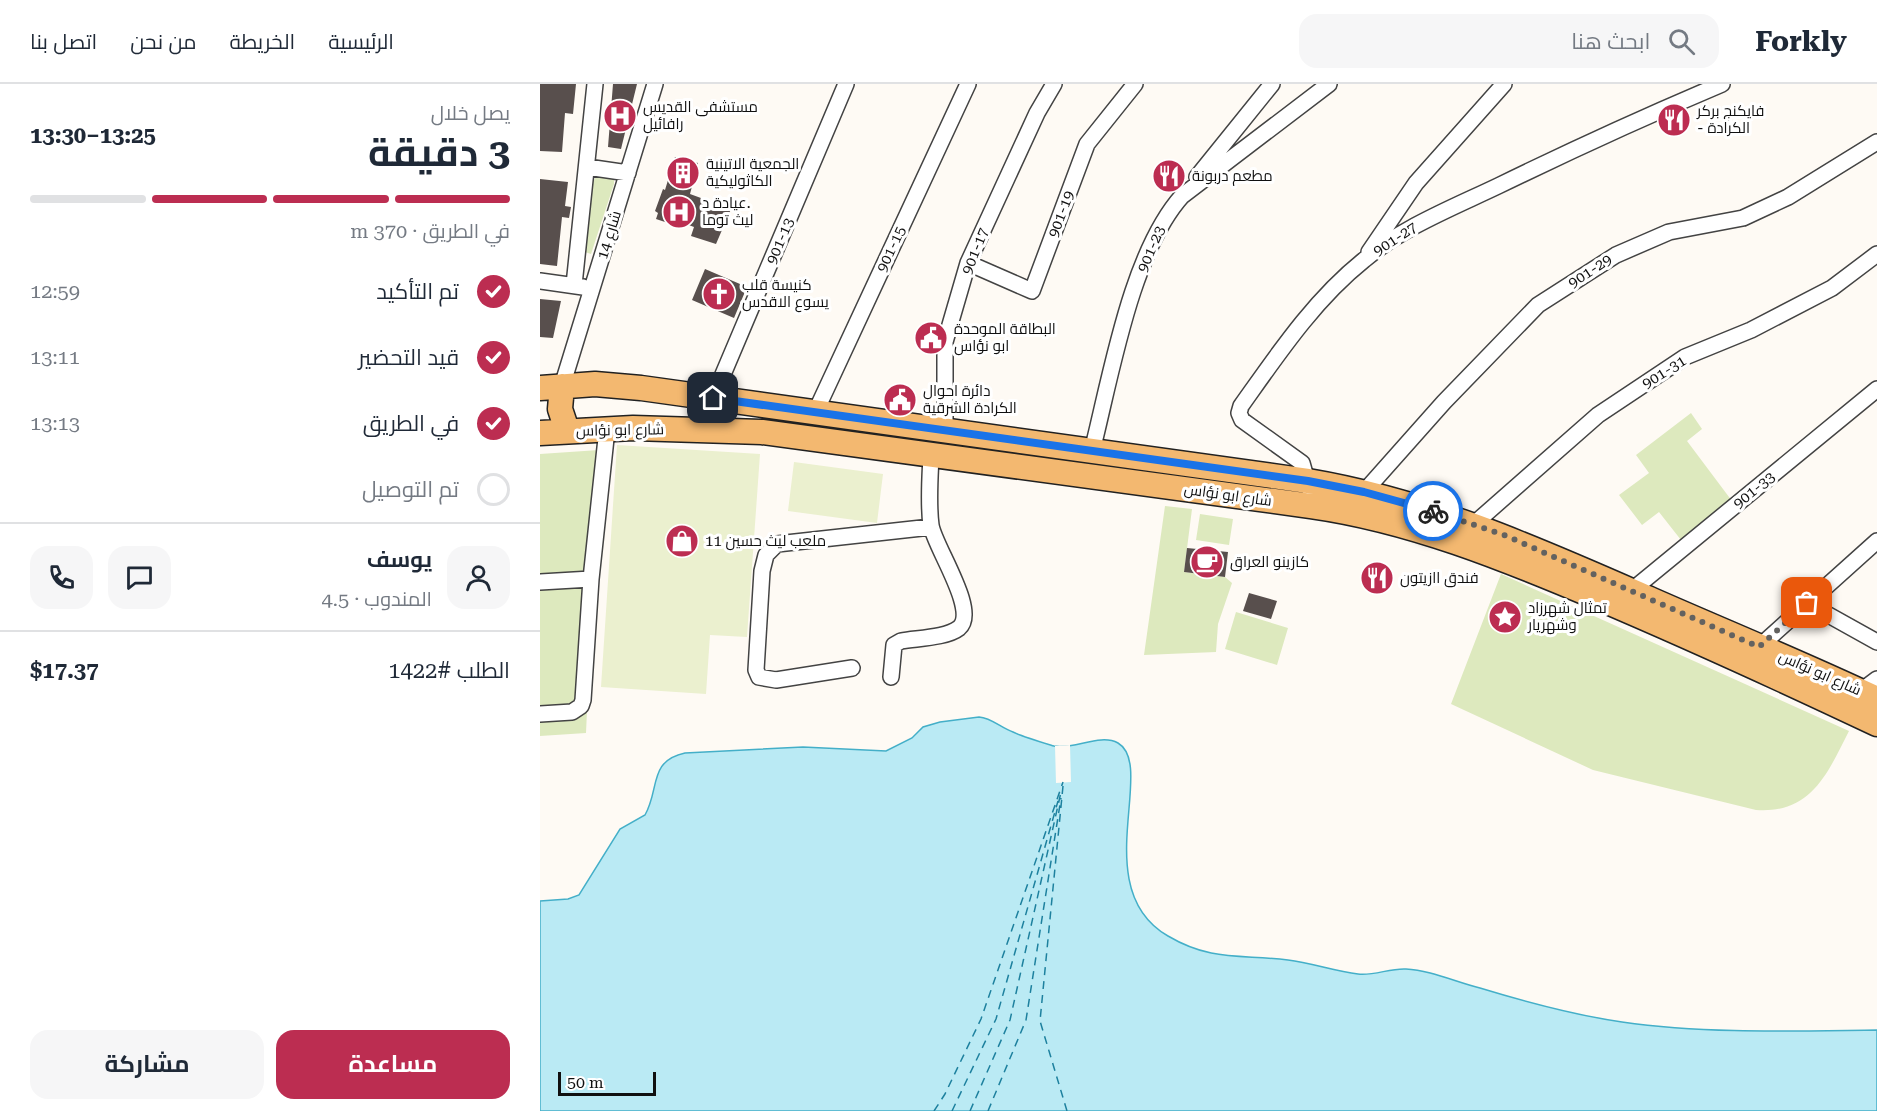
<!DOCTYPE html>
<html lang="ar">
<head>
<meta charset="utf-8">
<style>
	:root { --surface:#fff; --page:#f6f6f7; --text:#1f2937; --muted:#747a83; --line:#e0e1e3; --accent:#bc2d51 }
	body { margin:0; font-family:"Roboto Serif",Cairo,serif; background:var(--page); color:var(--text); direction:rtl; height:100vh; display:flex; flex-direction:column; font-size:22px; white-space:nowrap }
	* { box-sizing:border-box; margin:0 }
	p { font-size:20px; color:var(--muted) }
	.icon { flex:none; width:33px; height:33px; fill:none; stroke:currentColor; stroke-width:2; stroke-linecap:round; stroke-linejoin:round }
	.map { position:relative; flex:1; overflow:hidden; direction:ltr }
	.side { display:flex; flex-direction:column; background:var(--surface); width:540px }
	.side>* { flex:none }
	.scale { position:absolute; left:18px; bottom:15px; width:98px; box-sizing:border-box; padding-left:6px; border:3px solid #101010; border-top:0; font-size:16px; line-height:21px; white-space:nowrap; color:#101010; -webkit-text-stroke:4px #fff; paint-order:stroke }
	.pin { position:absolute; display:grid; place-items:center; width:51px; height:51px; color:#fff; margin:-26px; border-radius:12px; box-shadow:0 3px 9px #0006 }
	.courier { position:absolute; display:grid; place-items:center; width:60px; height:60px; margin:-30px; border:4px solid #1a73e8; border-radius:50%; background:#fff; color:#222; box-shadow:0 2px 8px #0007 }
	.headline em { font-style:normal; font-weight:700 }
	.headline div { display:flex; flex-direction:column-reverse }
	.headline { display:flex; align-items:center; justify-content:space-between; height:102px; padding:0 30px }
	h1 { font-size:39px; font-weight:700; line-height:45px }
	.bar { display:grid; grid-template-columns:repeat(4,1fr); gap:9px 6px; align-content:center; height:72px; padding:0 30px }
	.bar i { height:8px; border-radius:4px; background:var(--line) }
	.bar .current { background:var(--accent) }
	.bar p { grid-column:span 4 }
	.line { display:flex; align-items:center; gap:15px; padding:0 30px; border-top:2px solid var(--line) }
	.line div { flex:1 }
	.round { display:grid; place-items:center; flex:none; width:63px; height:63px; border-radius:18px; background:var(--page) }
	ol { padding:0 30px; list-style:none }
	li { display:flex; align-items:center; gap:18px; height:66px }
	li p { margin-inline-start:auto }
	li .icon { padding:6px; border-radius:50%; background:var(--accent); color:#fff; stroke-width:4 }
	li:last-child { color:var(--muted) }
	li i { width:33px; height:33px; border:3px solid var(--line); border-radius:50% }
	.button { display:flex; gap:12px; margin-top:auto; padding:12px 30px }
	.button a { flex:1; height:69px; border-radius:18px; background:var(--accent); color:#fff; font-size:24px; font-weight:700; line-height:69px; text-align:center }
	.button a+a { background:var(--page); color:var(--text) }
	header { display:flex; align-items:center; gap:36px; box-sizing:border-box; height:84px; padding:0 30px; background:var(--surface); border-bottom:2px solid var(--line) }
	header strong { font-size:28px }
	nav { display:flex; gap:33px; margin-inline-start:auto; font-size:21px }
	.search { width:420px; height:54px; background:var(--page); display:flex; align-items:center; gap:15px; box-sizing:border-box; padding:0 21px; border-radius:18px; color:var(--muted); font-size:22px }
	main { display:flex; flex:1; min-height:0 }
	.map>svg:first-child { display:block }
</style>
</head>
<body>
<header>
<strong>Forkly</strong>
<div class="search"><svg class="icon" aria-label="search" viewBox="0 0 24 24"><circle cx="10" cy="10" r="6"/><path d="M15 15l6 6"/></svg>ابحث هنا</div>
<nav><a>الرئيسية</a><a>الخريطة</a><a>من نحن</a><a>اتصل بنا</a></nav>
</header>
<main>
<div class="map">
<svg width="1337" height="1027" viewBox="0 0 1337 1027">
	<rect width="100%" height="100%" fill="#fefaf4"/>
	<!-- green -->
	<path fill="#dde9be" d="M56 93 74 95V100L51 170 42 167 52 99Z
		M1151 329 1162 345 1147 357 1192 417 1141 456 1119 428 1102 441 1079 411 1109 389 1096 371Z
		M59 366 46 649 0 652V370Z
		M625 422 652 425 644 488 685 493 692 499 678 540 676 568 604 571Z
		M660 430 693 435 689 461 656 456Z
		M961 490 1309 647C1288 688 1272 730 1216 726L1053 686 911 620Z
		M696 528 748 544 737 581 685 565Z"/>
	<!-- pitch -->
	<path fill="#ebf0cf" d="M77 361 220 370 207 553 170 551 166 610 61 603Z
		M254 378 343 390 337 439 248 427Z"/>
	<!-- water -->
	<path fill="#baeaf4" stroke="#44afc8" stroke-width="1.5" d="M439 633C452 634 461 644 473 648 483 653 504 659 514 662 534 666 560 649 578 659 617 682 547 805 628 852 672 878 702 870 748 876 772 879 794 887 818 890 834 892 850 884 866 885 890 886 916 898 940 904 986 918 1034 931 1082 938 1166 950 1252 947 1337 946V1027H0V817L28 815 39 811 80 745 105 731C120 705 108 677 145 669L263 663 346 667 372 654 383 643 400 638Z"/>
	<!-- pier -->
	<path fill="#fefaf4" d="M530 661 531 698 516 699 515 662Z"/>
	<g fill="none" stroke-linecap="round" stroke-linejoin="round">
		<!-- ferry -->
		<path stroke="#1d809e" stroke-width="1.5" stroke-dasharray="8 6" stroke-linecap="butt" d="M523 702 500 937 527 1027
			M394 1027 405 1010 441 935 523 698
			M412 1027 456 935 518 717
			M430 1027 470 936 521 708
			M448 1027 486 936 521 714"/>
	</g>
	<!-- building -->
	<path fill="#584f4d" d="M0 0H36L33 30 25 29 22 68 0 67Z
		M73 0H97L81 65 68 63Z
		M135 73 158 79 150 110 191 125 176 160 151 152 154 143 133 135 131 140 116 135 118 129 115 127 123 105 125 106Z
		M0 95 28 98 25 122 31 123 29 134 22 133 17 182 0 180Z
		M165 185 207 203 194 234 152 216Z
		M0 215 21 217 13 254 0 253Z
		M647 464 688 468 685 493 644 488Z
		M709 509 737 517 731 535 703 527Z"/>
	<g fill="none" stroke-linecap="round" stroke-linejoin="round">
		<defs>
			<path id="street" d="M47 83 88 89
				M657 93 732 0
				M829 168 876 99 964 0
				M428 179 492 207 547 60 595 0
				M0 197 43 203
				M34 201 55 0
				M22 302 115 0
				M173 314 306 0
				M275 329 428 0
				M405 347V258L428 179 497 29 514 0
				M552 367C571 292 591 169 642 112L789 0
				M769 404 762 379 702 336 699 329 701 322C738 270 774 216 824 176 863 143 912 124 958 102 1032 66 1106 32 1182 0
				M824 408 904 318 998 221 1076 171 1129 148 1203 134 1248 113 1337 58
				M934 440 1058 331 1145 273 1211 246 1292 204 1337 170
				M0 498 51 495
				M1091 507 1337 305
				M1267 519 1337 558
				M1219 563 1337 457
				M312 584 236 596 219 593 216 586 222 487 226 471 237 460 391 443
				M351 593 354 561 361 557C377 554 406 554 419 544 439 527 394 462 391 441 388 419 390 394 391 372
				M1321 607 1337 595
				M0 630 32 628 41 622 43 616 51 495 67 345"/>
			<path id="primary" d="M22 302 20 325 27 346
				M0 304 55 300 101 304 768 397C892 418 998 466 1112 516 1187 549 1263 580 1337 615
				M0 349 93 344 222 348 771 422C870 436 964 474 1056 513 1150 553 1244 596 1337 640"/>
		</defs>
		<!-- street casing -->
		<use href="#street" stroke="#434343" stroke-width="18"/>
		<!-- primary casing -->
		<use href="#primary" stroke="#212121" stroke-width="27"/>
		<!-- street -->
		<use href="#street" stroke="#fff" stroke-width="15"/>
		<!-- primary -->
		<use href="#primary" stroke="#f3b870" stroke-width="24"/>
	</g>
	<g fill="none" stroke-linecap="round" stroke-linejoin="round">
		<!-- done -->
		<path stroke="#636260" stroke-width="6" stroke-dasharray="0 10.8" d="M893 427 964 451 1219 563 1267 519"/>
		<!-- route -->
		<path stroke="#1a73e8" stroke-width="8" d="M173 314 768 397 824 408 893 427"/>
	</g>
	<!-- icons -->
	<defs>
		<symbol id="hospital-disc" viewBox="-11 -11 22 22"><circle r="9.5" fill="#bc2d51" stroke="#fff"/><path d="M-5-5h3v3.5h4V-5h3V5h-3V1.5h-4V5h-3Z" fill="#fff"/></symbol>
		<symbol id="restaurant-disc" viewBox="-11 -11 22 22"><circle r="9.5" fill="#bc2d51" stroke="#fff"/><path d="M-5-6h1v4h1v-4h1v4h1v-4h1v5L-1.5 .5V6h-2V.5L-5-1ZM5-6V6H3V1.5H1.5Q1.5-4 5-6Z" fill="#fff"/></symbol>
		<symbol id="building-disc" viewBox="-11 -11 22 22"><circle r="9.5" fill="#bc2d51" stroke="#fff"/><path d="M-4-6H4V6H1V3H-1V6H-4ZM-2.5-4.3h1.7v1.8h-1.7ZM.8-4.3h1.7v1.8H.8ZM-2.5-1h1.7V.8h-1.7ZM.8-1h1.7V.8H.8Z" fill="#fff"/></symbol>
		<symbol id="church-disc" viewBox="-11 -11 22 22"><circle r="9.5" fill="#bc2d51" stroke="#fff"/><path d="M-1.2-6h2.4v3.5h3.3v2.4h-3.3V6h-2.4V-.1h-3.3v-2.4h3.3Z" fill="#fff"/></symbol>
		<symbol id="civic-disc" viewBox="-11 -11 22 22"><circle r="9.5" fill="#bc2d51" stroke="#fff"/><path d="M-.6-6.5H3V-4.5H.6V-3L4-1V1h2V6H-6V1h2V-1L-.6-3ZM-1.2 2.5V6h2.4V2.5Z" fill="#fff"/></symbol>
		<symbol id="shop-disc" viewBox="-11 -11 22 22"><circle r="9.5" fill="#bc2d51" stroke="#fff"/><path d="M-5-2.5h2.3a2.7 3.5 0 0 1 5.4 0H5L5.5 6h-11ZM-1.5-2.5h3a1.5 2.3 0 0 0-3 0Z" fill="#fff"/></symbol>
		<symbol id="cafe-disc" viewBox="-11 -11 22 22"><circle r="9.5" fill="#bc2d51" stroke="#fff"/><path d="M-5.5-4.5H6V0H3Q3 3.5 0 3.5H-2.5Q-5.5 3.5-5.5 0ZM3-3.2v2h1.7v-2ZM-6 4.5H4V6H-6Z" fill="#fff"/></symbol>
		<symbol id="sight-disc" viewBox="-11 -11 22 22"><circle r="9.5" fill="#bc2d51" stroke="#fff"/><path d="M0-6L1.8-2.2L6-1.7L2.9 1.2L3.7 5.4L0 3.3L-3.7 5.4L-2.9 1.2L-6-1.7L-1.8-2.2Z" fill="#fff"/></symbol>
	</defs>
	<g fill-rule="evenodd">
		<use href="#hospital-disc" x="61" y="13" width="38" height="38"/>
		<use href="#restaurant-disc" x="1115" y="17" width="38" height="38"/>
		<use href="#building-disc" x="124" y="70" width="38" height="38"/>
		<use href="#restaurant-disc" x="610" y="73" width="38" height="38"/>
		<use href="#hospital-disc" x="120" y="109" width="38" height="38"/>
		<use href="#church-disc" x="160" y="191" width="38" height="38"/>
		<use href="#civic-disc" x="372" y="235" width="38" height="38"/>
		<use href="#civic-disc" x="341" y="297" width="38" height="38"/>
		<use href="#shop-disc" x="123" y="438" width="38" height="38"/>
		<use href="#cafe-disc" x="648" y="459" width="38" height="38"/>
		<use href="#restaurant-disc" x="818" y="475" width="38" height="38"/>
		<use href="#sight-disc" x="946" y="514" width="38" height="38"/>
	</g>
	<g text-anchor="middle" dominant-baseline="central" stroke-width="6" stroke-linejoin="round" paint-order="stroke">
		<!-- poi labels -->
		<g font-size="15" fill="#101010" stroke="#fff" text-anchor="start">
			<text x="103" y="23">مستشفى القديس<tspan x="103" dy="17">رافائيل</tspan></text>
			<text x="1157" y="27">فايكنج بركر<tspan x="1157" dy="17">- الكرادة</tspan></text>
			<text x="166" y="80">الجمعية الاتينية<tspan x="166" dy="17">الكاثوليكية</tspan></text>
			<text x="652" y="92">مطعم دربونة</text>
			<text x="162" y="119">عيادة د.<tspan x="162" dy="17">ليث توما</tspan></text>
			<text x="202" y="201">كنيسة قلب<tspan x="202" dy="17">يسوع الاقدس</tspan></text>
			<text x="414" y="245">البطاقة الموحدة<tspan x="414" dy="17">ابو نؤاس</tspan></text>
			<text x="383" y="307">دائرة احوال<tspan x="383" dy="17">الكرادة الشرقية</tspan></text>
			<text x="165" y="457">ملعب ليث حسين 11</text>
			<text x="690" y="478">كازينو العراق</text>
			<text x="860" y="494">فندق اازيتون</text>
			<text x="988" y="524">تمثال شهرزاد<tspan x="988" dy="17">وشهريار</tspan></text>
		</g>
		<!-- street labels -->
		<g font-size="15" fill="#101010" stroke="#fff">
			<text transform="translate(521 130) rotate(-69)">901-19</text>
			<text transform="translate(69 151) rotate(-73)">شارع 14</text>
			<text transform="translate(855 155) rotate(-33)">901-27</text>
			<text transform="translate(240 157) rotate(-67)">901-13</text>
			<text transform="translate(351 165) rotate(-65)">901-15</text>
			<text transform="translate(611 165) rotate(-67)">901-23</text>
			<text transform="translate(435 167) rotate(-68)">901-17</text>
			<text transform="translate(1050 187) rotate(-33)">901-29</text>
			<text transform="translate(1124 288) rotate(-32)">901-31</text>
			<text transform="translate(80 346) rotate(-1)">شارع ابو نؤاس</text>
			<text transform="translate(1214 406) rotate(-39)">901-33</text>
			<text transform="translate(688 411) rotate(8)">شارع ابو نؤاس</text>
			<text transform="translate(1280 589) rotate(24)">شارع ابو نؤاس</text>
		</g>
	</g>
</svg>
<div class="scale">50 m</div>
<div class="pin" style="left:1267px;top:519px;background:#ea580c"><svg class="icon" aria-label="bag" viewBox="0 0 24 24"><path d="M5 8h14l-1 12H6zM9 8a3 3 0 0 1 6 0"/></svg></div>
<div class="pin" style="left:173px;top:314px;background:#1f2937"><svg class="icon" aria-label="home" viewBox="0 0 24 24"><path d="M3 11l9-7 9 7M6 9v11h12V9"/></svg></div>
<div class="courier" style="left:893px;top:427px"><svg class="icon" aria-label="bike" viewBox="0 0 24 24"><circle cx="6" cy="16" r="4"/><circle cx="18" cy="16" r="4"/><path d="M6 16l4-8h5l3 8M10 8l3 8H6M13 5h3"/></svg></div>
</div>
<section class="side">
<div class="headline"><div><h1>3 دقيقة</h1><p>يصل خلال</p></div><em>13:25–13:30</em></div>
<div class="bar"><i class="current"></i><i class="current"></i><i class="current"></i><i></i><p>في الطريق · 370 m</p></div>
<ol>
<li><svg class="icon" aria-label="check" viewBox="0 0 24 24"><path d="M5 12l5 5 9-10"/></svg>تم التأكيد<p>12:59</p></li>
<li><svg class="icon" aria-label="check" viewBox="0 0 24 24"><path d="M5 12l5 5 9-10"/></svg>قيد التحضير<p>13:11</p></li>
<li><svg class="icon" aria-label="check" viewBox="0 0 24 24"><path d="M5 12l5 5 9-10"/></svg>في الطريق<p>13:13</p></li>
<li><i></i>تم التوصيل</li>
</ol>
<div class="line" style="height:108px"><a class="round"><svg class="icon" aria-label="person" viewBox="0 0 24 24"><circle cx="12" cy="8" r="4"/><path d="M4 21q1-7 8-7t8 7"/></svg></a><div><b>يوسف</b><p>المندوب · 4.5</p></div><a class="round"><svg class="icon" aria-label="chat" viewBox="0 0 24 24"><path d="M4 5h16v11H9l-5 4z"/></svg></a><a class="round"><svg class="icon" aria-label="phone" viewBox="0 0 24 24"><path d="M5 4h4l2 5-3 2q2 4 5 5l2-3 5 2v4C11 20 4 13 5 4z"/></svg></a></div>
<div class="line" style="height:78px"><div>الطلب #1422</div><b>$17.37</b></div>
<div class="button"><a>مساعدة</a><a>مشاركة</a></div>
</section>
</main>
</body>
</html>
